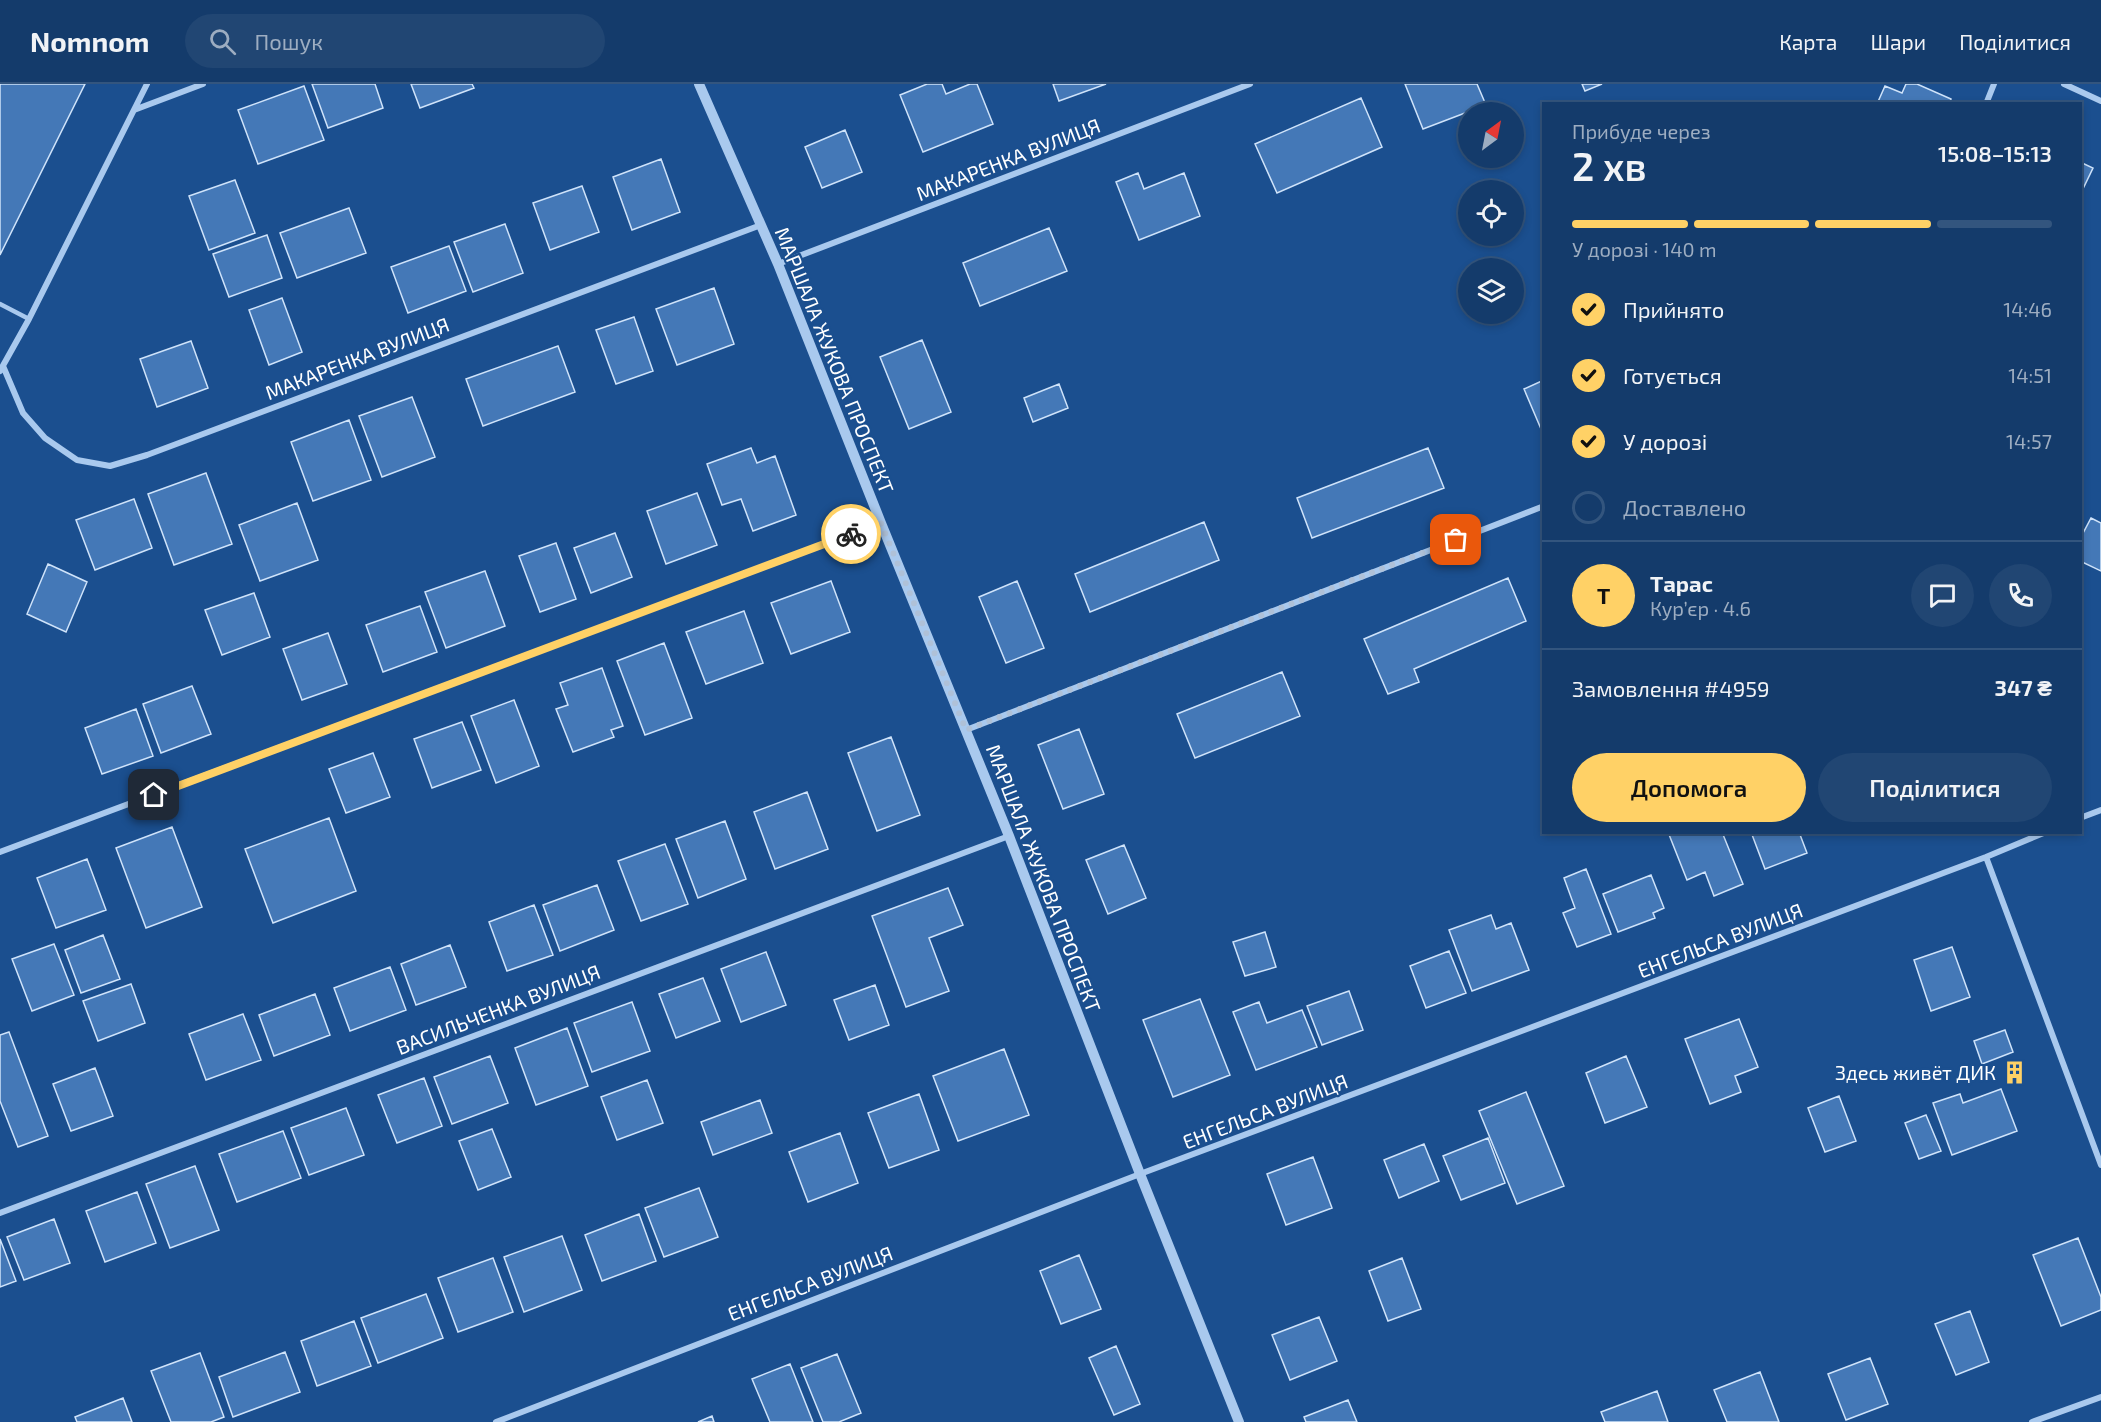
<!DOCTYPE html>
<html lang="uk">
<head>
<meta charset="utf-8">
<style>
	:root { --surface:#143b6b; --page:#214673; --text:#f1f3f6; --muted:#9dadc1; --line:#33557e; --accent:#ffd166 }
	body { margin:0; font-family:"Exo 2",sans-serif; background:var(--page); color:var(--text); height:100vh; display:flex; flex-direction:column; font-size:22px; white-space:nowrap }
	* { box-sizing:border-box; margin:0 }
	p { font-size:20px; color:var(--muted) }
	.icon { flex:none; width:33px; height:33px; fill:none; stroke:currentColor; stroke-width:2; stroke-linecap:round; stroke-linejoin:round }
	.map { position:relative; flex:1; overflow:hidden }
	.details { position:absolute; left:1542px; top:18px; width:540px; height:732px; display:flex; flex-direction:column; background:var(--surface); border-radius:0px; box-shadow:0 3px 9px #0003,0 0 0 2px var(--line) }
	.details>* { flex:none }
	.needle { width:39px; rotate:32deg }
	.controls { position:absolute; left:1458px; top:18px; display:grid; gap:12px }
	.controls a { display:grid; place-items:center; width:66px; height:66px; border-radius:50%; background:var(--surface); box-shadow:0 3px 9px #0003,0 0 0 2px var(--line); font-size:30px }
	.pin { position:absolute; display:grid; place-items:center; width:51px; height:51px; color:#fff; margin:-26px; border-radius:12px; box-shadow:0 3px 9px #0006 }
	.courier { position:absolute; display:grid; place-items:center; width:60px; height:60px; margin:-30px; border:4px solid #ffd166; border-radius:50%; background:#fff; color:#222; box-shadow:0 2px 8px #0007 }
	.overview em { font-style:normal; font-weight:600 }
	.overview div { display:flex; flex-direction:column-reverse }
	.overview { display:flex; align-items:center; justify-content:space-between; height:102px; padding:0 30px }
	h1 { font-size:39px; font-weight:600; line-height:45px }
	.bar { display:grid; grid-template-columns:repeat(4,1fr); gap:9px 6px; align-content:center; height:72px; padding:0 30px }
	.bar i { height:8px; border-radius:4px; background:var(--line) }
	.bar .on { background:var(--accent) }
	.bar p { grid-column:span 4 }
	.line { display:flex; align-items:center; gap:15px; padding:0 30px; border-top:2px solid var(--line) }
	.line div { flex:1 }
	.round { display:grid; place-items:center; flex:none; width:63px; height:63px; border-radius:32px; background:var(--page) }
	ol { padding:0 30px; list-style:none }
	li { display:flex; align-items:center; gap:18px; height:66px }
	li p { margin-inline-start:auto }
	li .icon { padding:6px; border-radius:50%; background:var(--accent); color:#111; stroke-width:4 }
	li:last-child { color:var(--muted) }
	li i { width:33px; height:33px; border:3px solid var(--line); border-radius:50% }
	.cta { display:flex; gap:12px; margin-top:auto; padding:12px 30px }
	.cta a { flex:1; height:69px; border-radius:36px; background:var(--accent); color:#111; font-size:24px; font-weight:600; line-height:69px; text-align:center }
	.cta a+a { background:var(--page); color:var(--text) }
	header { display:flex; align-items:center; gap:36px; box-sizing:border-box; height:84px; padding:0 30px; background:var(--surface); border-bottom:2px solid var(--line) }
	header strong { font-size:28px }
	nav { display:flex; gap:33px; margin-inline-start:auto; font-size:21px }
	.search { width:420px; height:54px; background:var(--page); display:flex; align-items:center; gap:15px; box-sizing:border-box; padding:0 21px; border-radius:33px; color:var(--muted); font-size:22px }
	.map>svg:first-child { display:block }
</style>
</head>
<body>
<header>
<strong>Nomnom</strong>
<div class="search"><svg class="icon" aria-label="search" viewBox="0 0 24 24"><circle cx="10" cy="10" r="6"/><path d="M15 15l6 6"/></svg>Пошук</div>
<nav><a>Карта</a><a>Шари</a><a>Поділитися</a></nav>
</header>
<div class="map">
<svg width="2101" height="1338" viewBox="0 0 2101 1338">
	<rect width="100%" height="100%" fill="#1b4f8f"/>
	<!-- building -->
	<path fill="#4478b7" stroke="#cfe3fa" stroke-width="1.5" d="M1 0H85L0 171V1Z
		M312 0H375L383 24 328 44Z
		M411 0H472L474 4 420 24Z
		M927 0H942L946 10 970 0H977L993 40 923 68 900 11Z
		M1053 0H1106L1059 17Z
		M1405 0H1477L1486 21 1423 45Z
		M1582 0H1602L1585 7Z
		M1906 0H1917L1951 15 1950 20H1877L1885 2 1902 9Z
		M304 2 324 56 258 80 238 26Z
		M1361 14 1382 63 1277 109 1255 60Z
		M845 46 862 88 822 104 805 63Z
		M661 75 680 128 632 146 613 93Z
		M2080 78 2093 84 2080 111Z
		M1138 89 1144 105 1184 89 1200 132 1139 156 1116 98Z
		M235 96 255 149 209 166 189 112Z
		M582 102 599 148 550 166 533 119Z
		M349 124 366 169 297 194 280 149Z
		M505 140 523 189 473 208 454 158Z
		M1049 144 1067 187 980 222 963 179Z
		M267 151 282 194 229 213 213 170Z
		M449 162 466 207 408 229 391 183Z
		M714 204 734 260 677 281 656 225Z
		M282 214 302 268 269 281 249 226Z
		M634 233 653 287 616 300 596 246Z
		M922 256 951 328 909 345 880 273Z
		M191 257 208 304 157 323 140 275Z
		M558 262 575 308 483 342 466 295Z
		M1544 296V352L1524 305Z
		M1059 300 1068 324 1033 338 1024 314Z
		M412 313 435 373 382 393 359 332Z
		M349 336 371 396 313 417 291 358Z
		M751 364 757 379 775 372 796 431 753 447 741 415 722 421 707 380Z
		M1428 364 1444 404 1312 454 1297 414Z
		M206 389 232 460 174 481 148 410Z
		M697 409 717 461 666 480 647 427Z
		M134 415 152 464 95 486 76 436Z
		M297 419 318 476 260 497 239 441Z
		M2091 434 2101 439V487L2080 477V455Z
		M1204 438 1219 476 1090 528 1075 490Z
		M615 449 632 493 591 509 574 464Z
		M556 459 576 515 540 528 519 472Z
		M48 480 87 498 66 548 27 530Z
		M485 487 505 542 446 564 425 508Z
		M1508 494 1526 537 1414 585 1419 598 1388 610 1364 555Z
		M831 497 850 548 791 570 771 519Z
		M1017 497 1044 564 1006 579 979 513Z
		M254 509 270 553 222 571 205 526Z
		M420 522 437 568 383 588 366 541Z
		M744 527 763 579 706 600 686 548Z
		M328 549 347 600 302 616 283 565Z
		M664 559 692 634 645 651 617 577Z
		M602 584 623 642 611 646 614 653 573 668 556 625 568 621 560 599Z
		M1282 588 1300 632 1195 674 1177 630Z
		M192 602 211 650 161 669 143 620Z
		M514 616 539 682 496 699 471 632Z
		M136 625 153 672 102 690 85 644Z
		M462 638 481 686 432 704 414 655Z
		M1079 645 1104 710 1063 725 1038 661Z
		M891 653 920 731 877 747 848 669Z
		M373 669 390 713 346 729 329 685Z
		M807 708 828 765 775 785 754 728Z
		M329 734 356 807 273 839 245 765Z
		M725 737 746 795 698 814 676 755Z
		M172 743 202 823 146 844 116 764Z
		M1668 748H1722L1743 800 1714 812 1705 788 1687 796Z
		M1751 748H1799L1807 769 1765 785Z
		M665 760 688 820 641 837 618 777Z
		M1124 761 1146 814 1108 830 1086 776Z
		M87 775 106 826 56 844 37 794Z
		M1586 785 1611 850 1577 863 1563 829 1575 824 1564 794Z
		M1651 791 1664 824 1653 829 1655 834 1618 848 1603 810Z
		M597 801 614 846 560 867 543 821Z
		M948 804 963 841 929 854 949 907 906 923 872 832Z
		M534 821 553 871 507 887 489 838Z
		M1491 831 1496 845 1511 839 1529 886 1472 907 1449 846Z
		M1265 848 1276 883 1245 892 1233 858Z
		M103 851 120 895 81 909 65 866Z
		M54 860 74 911 32 927 12 875Z
		M450 861 466 903 416 921 401 880Z
		M1952 863 1970 913 1931 927 1914 876Z
		M1449 867 1466 909 1426 924 1410 882Z
		M766 868 786 921 741 938 721 885Z
		M390 883 406 926 350 947 334 904Z
		M703 894 720 937 676 954 659 910Z
		M131 900 145 939 98 957 83 917Z
		M875 901 889 941 849 956 834 916Z
		M1349 907 1363 946 1322 961 1307 922Z
		M315 910 330 951 274 972 259 931Z
		M1200 915 1230 991 1173 1013 1143 936Z
		M632 918 650 967 592 988 574 939Z
		M1259 918 1267 939 1302 926 1317 963 1256 986 1233 928Z
		M243 930 261 976 206 996 189 950Z
		M1739 935 1758 983 1735 992 1741 1008 1710 1020 1685 955Z
		M567 944 588 1002 536 1021 515 964Z
		M2005 946 2013 968 1982 980 1974 957Z
		M9 948 48 1052 18 1063 0 1017V951Z
		M1004 965 1029 1031 958 1057 933 992Z
		M490 972 508 1019 452 1040 434 993Z
		M1626 972 1647 1023 1605 1039 1586 989Z
		M2019 981 2023 991 2010 996 2006 985Z
		M95 984 113 1032 71 1047 53 1000Z
		M424 994 442 1042 397 1059 378 1011Z
		M647 996 663 1039 617 1056 601 1013Z
		M2001 1005 2017 1047 1952 1071 1933 1019 1960 1010 1963 1019Z
		M1526 1008 1564 1102 1517 1120 1479 1027Z
		M919 1010 939 1066 889 1084 868 1029Z
		M1839 1012 1856 1057 1825 1068 1808 1024Z
		M760 1016 772 1049 713 1071 701 1038Z
		M346 1024 364 1071 309 1091 291 1044Z
		M1926 1031 1941 1067 1919 1075 1905 1039Z
		M492 1045 511 1093 478 1106 459 1057Z
		M283 1047 301 1094 237 1118 219 1070Z
		M840 1049 858 1099 808 1118 789 1068Z
		M1488 1054 1505 1099 1461 1116 1443 1072Z
		M1424 1060 1439 1097 1399 1114 1384 1076Z
		M1313 1073 1332 1124 1286 1141 1267 1090Z
		M195 1082 219 1146 170 1164 146 1100Z
		M699 1104 718 1153 664 1173 645 1124Z
		M137 1108 156 1159 105 1178 86 1127Z
		M639 1130 656 1177 602 1197 585 1151Z
		M54 1135 70 1179 24 1196 7 1153Z
		M562 1152 582 1206 524 1228 504 1173Z
		M2078 1154 2101 1213V1226L2061 1242 2033 1171Z
		M0 1155 16 1197 0 1203Z
		M1079 1171 1101 1225 1061 1240 1040 1187Z
		M493 1174 513 1228 458 1248 438 1194Z
		M1402 1174 1421 1225 1388 1237 1369 1187Z
		M426 1210 443 1254 378 1279 361 1234Z
		M1970 1227 1989 1278 1956 1291 1935 1240Z
		M1319 1233 1337 1277 1290 1296 1272 1251Z
		M354 1237 371 1282 317 1302 301 1257Z
		M1116 1262 1140 1320 1114 1331 1089 1274Z
		M285 1268 300 1308 233 1333 219 1293Z
		M200 1269 224 1333 211 1338H171L151 1287Z
		M837 1270 861 1329 839 1338H823L801 1284Z
		M1870 1274 1888 1320 1846 1336 1828 1290Z
		M790 1280 813 1338H770L752 1295Z
		M1760 1288 1779 1338H1727L1714 1306Z
		M1657 1307 1668 1338H1605L1601 1328Z
		M123 1314 132 1338H77L75 1333Z
		M1348 1316 1357 1338H1306L1304 1333Z
		M712 1332 714 1338H698Z"/>
	<g fill="none" stroke-linecap="round" stroke-linejoin="round">
		<!-- service -->
		<path stroke="#a9c9ee" stroke-width="4.5" d="M0 220 29 235"/>
		<!-- minor -->
		<path stroke="#a9c9ee" stroke-width="6" d="M2064 0 2101 17
			M1986 20 1994 0
			M134 26 203 0
			M778 180 1250 0
			M3 282 23 329 45 354 77 376 110 382 147 371 761 141
			M0 287 29 235 147 0
			M966 646 1544 422
			M2080 734 2101 726
			M0 768 881 439
			M1986 773 2101 1081
			M0 1129 1009 752
			M496 1338 1140 1090 1986 773 2046 748
			M2032 1338 2101 1313"/>
		<!-- tertiary -->
		<path stroke="#a9c9ee" stroke-width="10" d="M699 0 778 180 881 439 1009 752 1140 1090 1239 1338"/>
	</g>
	<g fill="none" stroke-linecap="round" stroke-linejoin="round">
		<!-- done -->
		<path stroke="#afc1d8" stroke-width="6" stroke-dasharray="0 10.8" d="M851 450 881 439 966 646 1456 456"/>
		<!-- route -->
		<path stroke="#ffd166" stroke-width="8" d="M154 711 851 450"/>
	</g>
	<!-- icons -->
	<defs>
		<symbol id="building-bare" viewBox="-9 -9 18 18"><path d="M-4-6H4V6H1V3H-1V6H-4ZM-2.5-4.3h1.7v1.8h-1.7ZM.8-4.3h1.7v1.8H.8ZM-2.5-1h1.7V.8h-1.7ZM.8-1h1.7V.8H.8Z" fill="#ffd166" stroke="#1b4f8f" stroke-width="2.5" paint-order="stroke"/></symbol>
	</defs>
	<g fill-rule="evenodd">
		<use href="#building-bare" x="1998" y="972" width="33" height="33"/>
	</g>
	<g text-anchor="middle" dominant-baseline="central" stroke-width="4.5" stroke-linejoin="round" paint-order="stroke">
		<!-- street labels -->
		<g font-size="20" fill="#fff" stroke="#1b4f8f">
			<text transform="translate(1008 75) rotate(-21)">МАКАРЕНКА ВУЛИЦЯ</text>
			<text transform="translate(357 274) rotate(-21)">МАКАРЕНКА ВУЛИЦЯ</text>
			<text transform="translate(835 276) rotate(68)">МАРШАЛА ЖУКОВА ПРОСПЕКТ</text>
			<text transform="translate(1044 794) rotate(69)">МАРШАЛА ЖУКОВА ПРОСПЕКТ</text>
			<text transform="translate(1720 856) rotate(-21)">ЕНГЕЛЬСА ВУЛИЦЯ</text>
			<text transform="translate(498 925) rotate(-21)">ВАСИЛЬЧЕНКА ВУЛИЦЯ</text>
			<text transform="translate(1265 1027) rotate(-21)">ЕНГЕЛЬСА ВУЛИЦЯ</text>
			<text transform="translate(810 1199) rotate(-21)">ЕНГЕЛЬСА ВУЛИЦЯ</text>
		</g>
		<!-- poi labels -->
		<g font-size="20" fill="#fff" stroke="#1b4f8f" text-anchor="end">
			<text x="1996" y="988">Здесь живёт ДИК</text>
		</g>
	</g>
</svg>
<div class="controls">
<a><svg class="needle" viewBox="-14 -14 28 28"><path d="M0-13l5 13h-10z" fill="#e53935"/><path d="M0 13l5-13h-10z" fill="#9dadc1"/></svg></a>
<a><svg class="icon" aria-label="locate" viewBox="0 0 24 24"><circle cx="12" cy="12" r="6"/><path d="M12 2v4M12 18v4M2 12h4M18 12h4"/></svg></a>
<a><svg class="icon" aria-label="layers" viewBox="0 0 24 24"><path d="M12 4l9 5-9 5-9-5zM3 14l9 5 9-5"/></svg></a>
</div>
<div class="pin" style="left:1456px;top:456px;background:#ea580c"><svg class="icon" aria-label="bag" viewBox="0 0 24 24"><path d="M5 8h14l-1 12H6zM9 8a3 3 0 0 1 6 0"/></svg></div>
<div class="pin" style="left:154px;top:711px;background:#1f2937"><svg class="icon" aria-label="home" viewBox="0 0 24 24"><path d="M3 11l9-7 9 7M6 9v11h12V9"/></svg></div>
<div class="courier" style="left:851px;top:450px"><svg class="icon" aria-label="bike" viewBox="0 0 24 24"><circle cx="6" cy="16" r="4"/><circle cx="18" cy="16" r="4"/><path d="M6 16l4-8h5l3 8M10 8l3 8H6M13 5h3"/></svg></div>
<section class="details">
<div class="overview"><div><h1>2 хв</h1><p>Прибуде через</p></div><em>15:08–15:13</em></div>
<div class="bar"><i class="on"></i><i class="on"></i><i class="on"></i><i></i><p>У дорозі · 140 m</p></div>
<ol>
<li><svg class="icon" aria-label="check" viewBox="0 0 24 24"><path d="M5 12l5 5 9-10"/></svg>Прийнято<p>14:46</p></li>
<li><svg class="icon" aria-label="check" viewBox="0 0 24 24"><path d="M5 12l5 5 9-10"/></svg>Готується<p>14:51</p></li>
<li><svg class="icon" aria-label="check" viewBox="0 0 24 24"><path d="M5 12l5 5 9-10"/></svg>У дорозі<p>14:57</p></li>
<li><i></i>Доставлено</li>
</ol>
<div class="line" style="height:108px"><b class="round" style="background:var(--accent);color:#111">Т</b><div><b>Тарас</b><p>Кур’єр · 4.6</p></div><a class="round"><svg class="icon" aria-label="chat" viewBox="0 0 24 24"><path d="M4 5h16v11H9l-5 4z"/></svg></a><a class="round"><svg class="icon" aria-label="phone" viewBox="0 0 24 24"><path d="M5 4h4l2 5-3 2q2 4 5 5l2-3 5 2v4C11 20 4 13 5 4z"/></svg></a></div>
<div class="line" style="height:78px"><div>Замовлення #4959</div><b>347 ₴</b></div>
<div class="cta"><a>Допомога</a><a>Поділитися</a></div>
</section>
</div>
</body>
</html>
